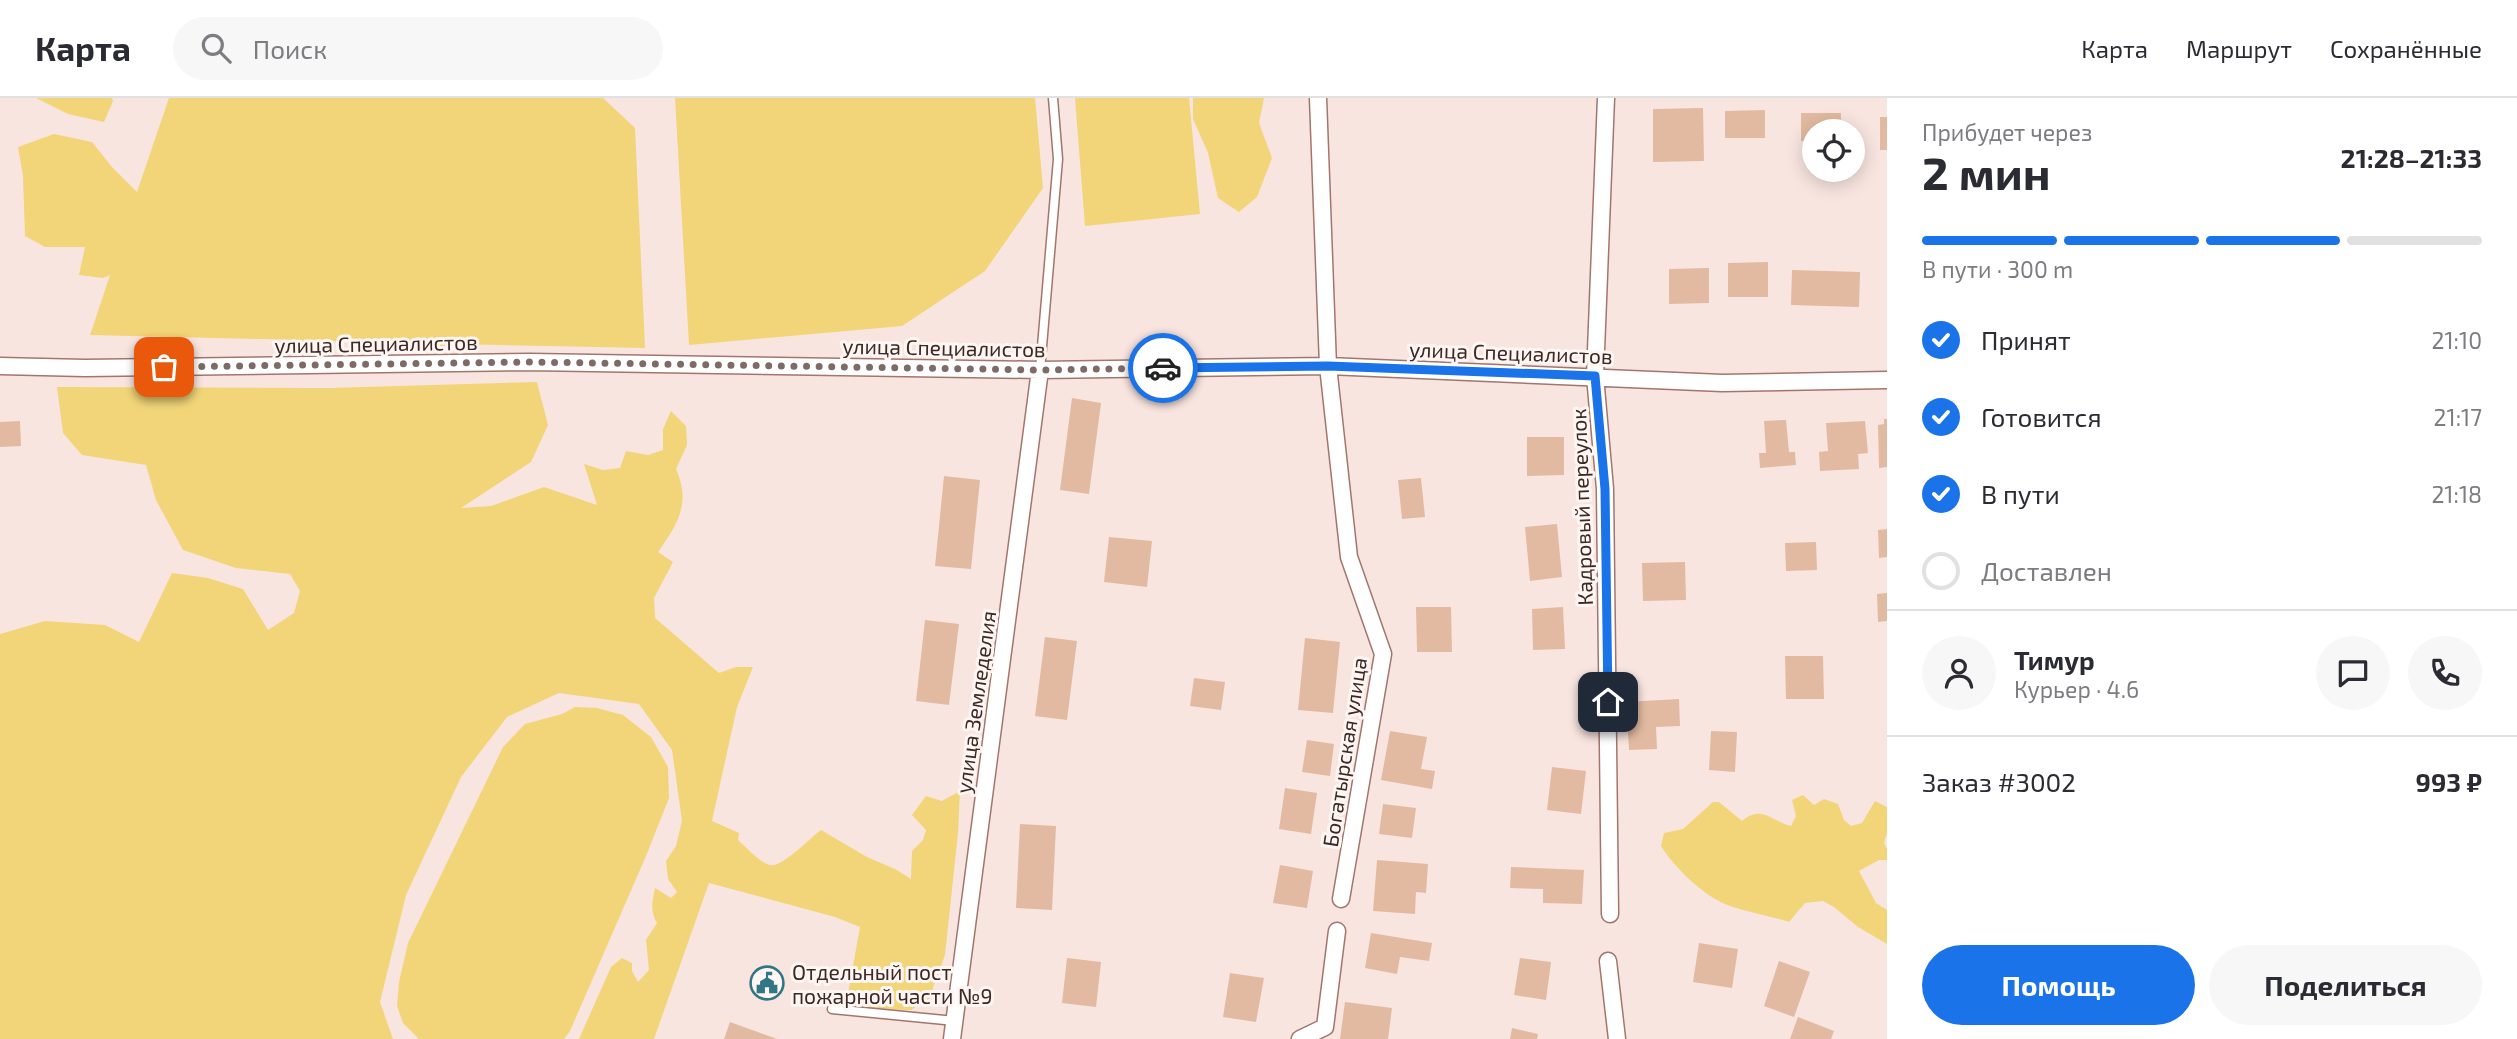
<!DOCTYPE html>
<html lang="ru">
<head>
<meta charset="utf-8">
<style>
	:root { --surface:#fff; --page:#f7f7f7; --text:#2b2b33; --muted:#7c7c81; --line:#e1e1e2; --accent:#1a73e8 }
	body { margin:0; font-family:"Exo 2",sans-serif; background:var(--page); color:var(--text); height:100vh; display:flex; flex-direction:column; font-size:26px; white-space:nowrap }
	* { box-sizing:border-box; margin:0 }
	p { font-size:23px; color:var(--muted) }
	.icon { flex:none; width:38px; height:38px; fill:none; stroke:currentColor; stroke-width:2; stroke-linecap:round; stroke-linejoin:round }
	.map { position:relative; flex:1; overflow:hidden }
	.sheet { display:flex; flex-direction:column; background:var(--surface); width:630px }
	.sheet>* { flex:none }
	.buttons { position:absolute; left:1802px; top:21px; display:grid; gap:14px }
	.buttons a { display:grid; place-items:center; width:63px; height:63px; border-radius:50%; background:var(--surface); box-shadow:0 4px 18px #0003; font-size:35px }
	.pin { position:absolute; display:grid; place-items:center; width:60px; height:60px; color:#fff; margin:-30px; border-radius:14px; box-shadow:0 4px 10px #0006 }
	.courier { position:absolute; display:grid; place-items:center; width:70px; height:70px; margin:-35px; border:5px solid #1a73e8; border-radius:50%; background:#fff; color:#222; box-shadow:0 2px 9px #0007 }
	.summary em { font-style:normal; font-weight:700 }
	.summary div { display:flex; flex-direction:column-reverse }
	.summary { display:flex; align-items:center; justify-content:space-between; height:119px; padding:0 35px }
	h1 { font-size:46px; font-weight:700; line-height:52px }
	.bar { display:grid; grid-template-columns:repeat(4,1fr); gap:10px 7px; align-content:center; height:84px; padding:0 35px }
	.bar i { height:9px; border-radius:5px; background:var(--line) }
	.bar .selected { background:var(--accent) }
	.bar p { grid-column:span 4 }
	.line { display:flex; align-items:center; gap:18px; padding:0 35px; border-top:2px solid var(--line) }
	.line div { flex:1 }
	.round { display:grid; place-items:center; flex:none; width:74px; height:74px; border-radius:37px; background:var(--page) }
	ol { padding:0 35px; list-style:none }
	li { display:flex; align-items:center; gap:21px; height:77px }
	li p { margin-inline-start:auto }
	li .icon { padding:7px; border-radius:50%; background:var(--accent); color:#fff; stroke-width:4 }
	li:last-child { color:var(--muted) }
	li i { width:38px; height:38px; border:4px solid var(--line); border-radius:50% }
	.cta { display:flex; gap:14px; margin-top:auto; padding:14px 35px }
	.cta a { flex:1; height:80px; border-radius:42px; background:var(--accent); color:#fff; font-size:28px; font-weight:700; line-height:80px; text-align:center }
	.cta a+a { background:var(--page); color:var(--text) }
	header { display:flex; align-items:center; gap:42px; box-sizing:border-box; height:98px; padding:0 35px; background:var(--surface); border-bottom:2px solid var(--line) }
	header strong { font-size:33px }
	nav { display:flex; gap:38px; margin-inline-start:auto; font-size:24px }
	.search { width:490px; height:63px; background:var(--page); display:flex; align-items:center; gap:18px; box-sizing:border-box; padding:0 24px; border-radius:38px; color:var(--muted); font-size:26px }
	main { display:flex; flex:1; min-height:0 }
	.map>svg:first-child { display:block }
</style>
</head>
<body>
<header>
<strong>Карта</strong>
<div class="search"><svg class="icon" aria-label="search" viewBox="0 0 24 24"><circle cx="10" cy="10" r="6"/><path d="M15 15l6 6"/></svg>Поиск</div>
<nav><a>Карта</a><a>Маршрут</a><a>Сохранённые</a></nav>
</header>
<main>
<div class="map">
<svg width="1887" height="941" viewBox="0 0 1887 941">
	<rect width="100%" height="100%" fill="#f9e5e0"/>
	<!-- green -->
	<path fill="#f1d578" d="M36 0H112L113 3 104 24 68 16Z
		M169 0H603L635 30 645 250 452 246 447 254H400L399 245 325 243 326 248 306 251 302 242 90 237 110 177 103 180 79 177 85 149H45L25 138 23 78 18 49 54 36 92 44 112 69 137 94Z
		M675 0H1035L1043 90 985 173 902 228 689 247Z
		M1075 0H1189L1200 116 1085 128Z
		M1193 0H1264L1259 25 1272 60 1257 99 1239 114 1218 100 1208 55 1193 21Z
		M537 284 548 327 531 364 461 410 491 408 544 389 597 407 584 366 603 372 620 370 626 353 648 357 663 352V331L671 313 686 328 687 347 676 371C691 405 678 426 658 454L673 464 654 500 655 520 719 575 736 569H753L737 609 712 723 739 735 738 742C747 750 759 764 770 767 782 770 810 740 821 732L867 759 895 771 911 781 912 753 923 742 926 732 912 717 926 698 942 703 960 693 958 735 945 857 929 901 911 912 875 911 846 907 860 829 835 819 709 785 654 941H579L611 869 622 860 632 865V873L638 884 649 872 646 842 657 825C650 813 652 804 655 790L671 800 677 794 668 781 666 763 676 748 682 723 672 652 639 606 559 595 507 619 461 679 406 797 380 904 393 941H0V536L45 523 105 527 139 544 172 475 208 480 243 491 268 532 294 515 300 493 290 476 236 470 183 452 156 402 146 367 82 357 63 335 57 289 330 290Z
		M575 609 597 610 623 617 651 639 668 669 669 700 646 758 570 933 564 941H419L403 925 397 908 399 884 408 845 503 649 525 626 562 616Z
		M1803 697 1814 707 1824 701 1838 706 1844 722 1851 728 1862 725 1875 703 1887 709V735L1884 745 1887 751V762H1879L1859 773 1876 805 1887 812V846L1858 829 1834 809 1823 803 1805 805 1789 824C1768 817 1745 814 1725 806 1703 797 1673 768 1661 748L1664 735 1683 731 1713 704H1719L1742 723C1762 707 1769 722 1791 728L1796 718 1792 702Z"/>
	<!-- building -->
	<path fill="#e2baa1" d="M1703 10 1704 63 1653 64V11Z
		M1765 12V40H1725V13Z
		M1801 15H1841V33H1815V43H1801Z
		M1880 19H1887V52H1880Z
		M1768 164V199H1728V165Z
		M1709 170V205L1669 206V171Z
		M1792 172 1860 174 1859 209 1791 207Z
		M1072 300 1101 305 1089 396 1060 392Z
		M1884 321H1887V369L1879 370 1878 327 1884 326Z
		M1786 322 1789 354H1795L1796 367 1760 370 1759 355H1766L1764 323Z
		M20 323 21 348 0 349V324Z
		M1865 323 1868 355 1858 356 1859 371 1820 373 1819 354 1828 353 1826 325Z
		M1527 339H1564V377L1527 378Z
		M944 378 980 382 971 471 935 468Z
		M1421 380 1425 419 1402 421 1398 382Z
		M1557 426 1562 479 1530 483 1525 429Z
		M1887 431V459L1879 460 1878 432Z
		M1109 439 1152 443 1147 489 1104 484Z
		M1816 444 1817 472 1786 473 1785 445Z
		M1685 464 1686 502 1643 503 1642 465Z
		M1887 495V523L1878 524 1877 496Z
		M1416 509H1451L1452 554H1417Z
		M1563 509 1565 551 1533 552 1532 511Z
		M925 522 959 526 949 607 916 603Z
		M1045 539 1077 543 1067 622 1035 618Z
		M1305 540 1340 544 1333 615 1298 612Z
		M1785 558H1823L1824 601H1786Z
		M1194 580 1225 584 1221 612 1190 608Z
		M1679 601 1680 628 1656 629 1657 651 1629 652 1626 604Z
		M1390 633 1427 639 1421 671 1435 673 1432 691 1381 682Z
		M1711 633 1737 634 1735 674 1709 672Z
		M1307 642 1334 646 1330 678 1302 674Z
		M1552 669 1586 673 1581 716 1547 712Z
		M1285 690 1317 695 1311 736 1279 731Z
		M1383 706 1416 710 1412 740 1379 736Z
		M1020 726 1056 728 1052 812 1016 810Z
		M1377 762 1428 766 1426 795 1416 794 1415 816 1373 813Z
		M1280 767 1313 773 1307 810 1273 805Z
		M1511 769 1584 772 1582 806 1543 805V791L1510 790Z
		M1371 835 1432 845 1429 863 1400 859 1397 876 1365 870Z
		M1699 845 1738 851 1732 890 1693 884Z
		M1067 860 1101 864 1096 909 1062 905Z
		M1520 860 1551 864 1546 902 1514 897Z
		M1779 863 1810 874 1794 919 1764 908Z
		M1230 875 1264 880 1256 924 1223 919Z
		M1345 904 1392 910 1388 941H1340Z
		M1798 919 1834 933 1831 941H1790Z
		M730 924 777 941H724Z
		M1512 930 1538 936 1537 941H1510Z"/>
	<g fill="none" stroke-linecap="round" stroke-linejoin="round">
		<defs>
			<path id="lane" d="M1040 272 1058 61 1053 0
				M832 911 955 923"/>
			<path id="street" d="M1318 0 1328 268 1349 459 1383 556 1341 801
				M1606 0 1595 278 1605 391 1610 816
				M0 268 85 270 530 264 1040 272 1328 268 1722 285 1887 282
				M1608 863 1617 941
				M952 941 1040 272
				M1300 941 1325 929 1337 833"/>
		</defs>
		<!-- lane casing -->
		<use href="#lane" stroke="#a2766c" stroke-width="11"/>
		<!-- street casing -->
		<use href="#street" stroke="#a2766c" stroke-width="19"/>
		<!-- lane -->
		<use href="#lane" stroke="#fff" stroke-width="8"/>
		<!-- street -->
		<use href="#street" stroke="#fff" stroke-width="16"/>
	</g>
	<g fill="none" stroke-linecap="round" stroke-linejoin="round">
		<!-- done -->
		<path stroke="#7e6b66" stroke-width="7" stroke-dasharray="0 12.6" d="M164 269 530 264 1040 272 1163 270"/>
		<!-- route -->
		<path stroke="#1a73e8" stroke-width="9" d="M1163 270 1328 268 1595 278 1605 391 1608 604"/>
	</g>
	<!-- icons -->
	<defs>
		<symbol id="civic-ring" viewBox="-11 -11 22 22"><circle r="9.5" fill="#fff5f2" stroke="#317685" stroke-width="1.5"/><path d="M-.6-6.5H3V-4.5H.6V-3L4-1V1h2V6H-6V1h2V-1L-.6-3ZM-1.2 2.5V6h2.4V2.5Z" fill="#317685"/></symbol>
	</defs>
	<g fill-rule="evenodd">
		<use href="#civic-ring" x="748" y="866" width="38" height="38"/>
	</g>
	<g text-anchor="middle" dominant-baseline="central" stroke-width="6" stroke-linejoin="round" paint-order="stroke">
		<!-- street labels -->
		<g font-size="21" fill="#3c2925" stroke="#fff5f2">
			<text transform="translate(376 245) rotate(-1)">улица Специалистов</text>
			<text transform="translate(944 249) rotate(1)">улица Специалистов</text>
			<text transform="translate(1511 254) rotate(2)">улица Специалистов</text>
			<text transform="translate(1581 409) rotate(-92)">Кадровый переулок</text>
			<text transform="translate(975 604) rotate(-82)">улица Земледелия</text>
			<text transform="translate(1344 654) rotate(-81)">Богатырская улица</text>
		</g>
		<!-- poi labels -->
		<g font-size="21" fill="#3c2925" stroke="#fff5f2" text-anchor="start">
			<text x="792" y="873">Отдельный пост<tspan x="792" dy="24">пожарной части №9</tspan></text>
		</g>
	</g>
</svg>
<div class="buttons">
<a><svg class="icon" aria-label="locate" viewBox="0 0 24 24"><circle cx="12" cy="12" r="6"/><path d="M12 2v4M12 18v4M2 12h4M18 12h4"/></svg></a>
</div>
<div class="pin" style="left:164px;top:269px;background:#ea580c"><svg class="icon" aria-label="bag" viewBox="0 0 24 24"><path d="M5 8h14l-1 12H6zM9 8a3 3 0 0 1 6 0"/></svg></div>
<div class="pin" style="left:1608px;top:604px;background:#1f2937"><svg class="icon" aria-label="home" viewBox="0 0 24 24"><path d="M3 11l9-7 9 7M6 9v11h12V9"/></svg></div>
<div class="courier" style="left:1163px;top:270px"><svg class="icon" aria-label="car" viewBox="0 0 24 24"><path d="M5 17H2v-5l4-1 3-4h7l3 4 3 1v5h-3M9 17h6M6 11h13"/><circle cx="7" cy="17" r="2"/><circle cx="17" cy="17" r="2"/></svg></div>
</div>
<section class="sheet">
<div class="summary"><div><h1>2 мин</h1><p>Прибудет через</p></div><em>21:28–21:33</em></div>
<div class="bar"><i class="selected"></i><i class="selected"></i><i class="selected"></i><i></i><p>В пути · 300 m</p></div>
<ol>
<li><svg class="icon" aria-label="check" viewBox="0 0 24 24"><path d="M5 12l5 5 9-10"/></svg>Принят<p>21:10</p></li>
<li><svg class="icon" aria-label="check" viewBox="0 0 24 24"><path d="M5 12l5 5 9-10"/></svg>Готовится<p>21:17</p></li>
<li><svg class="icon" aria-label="check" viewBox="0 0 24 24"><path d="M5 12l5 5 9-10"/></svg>В пути<p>21:18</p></li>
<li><i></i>Доставлен</li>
</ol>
<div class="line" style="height:126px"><a class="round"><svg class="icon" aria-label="person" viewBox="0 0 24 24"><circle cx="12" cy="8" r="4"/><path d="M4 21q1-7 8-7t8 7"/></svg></a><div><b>Тимур</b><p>Курьер · 4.6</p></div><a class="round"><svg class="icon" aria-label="chat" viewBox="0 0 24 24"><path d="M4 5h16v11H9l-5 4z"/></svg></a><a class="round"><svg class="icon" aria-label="phone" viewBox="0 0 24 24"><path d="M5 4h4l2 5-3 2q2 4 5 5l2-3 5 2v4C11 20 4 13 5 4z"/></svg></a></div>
<div class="line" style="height:91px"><div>Заказ #3002</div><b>993 ₽</b></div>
<div class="cta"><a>Помощь</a><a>Поделиться</a></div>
</section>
</main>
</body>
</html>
